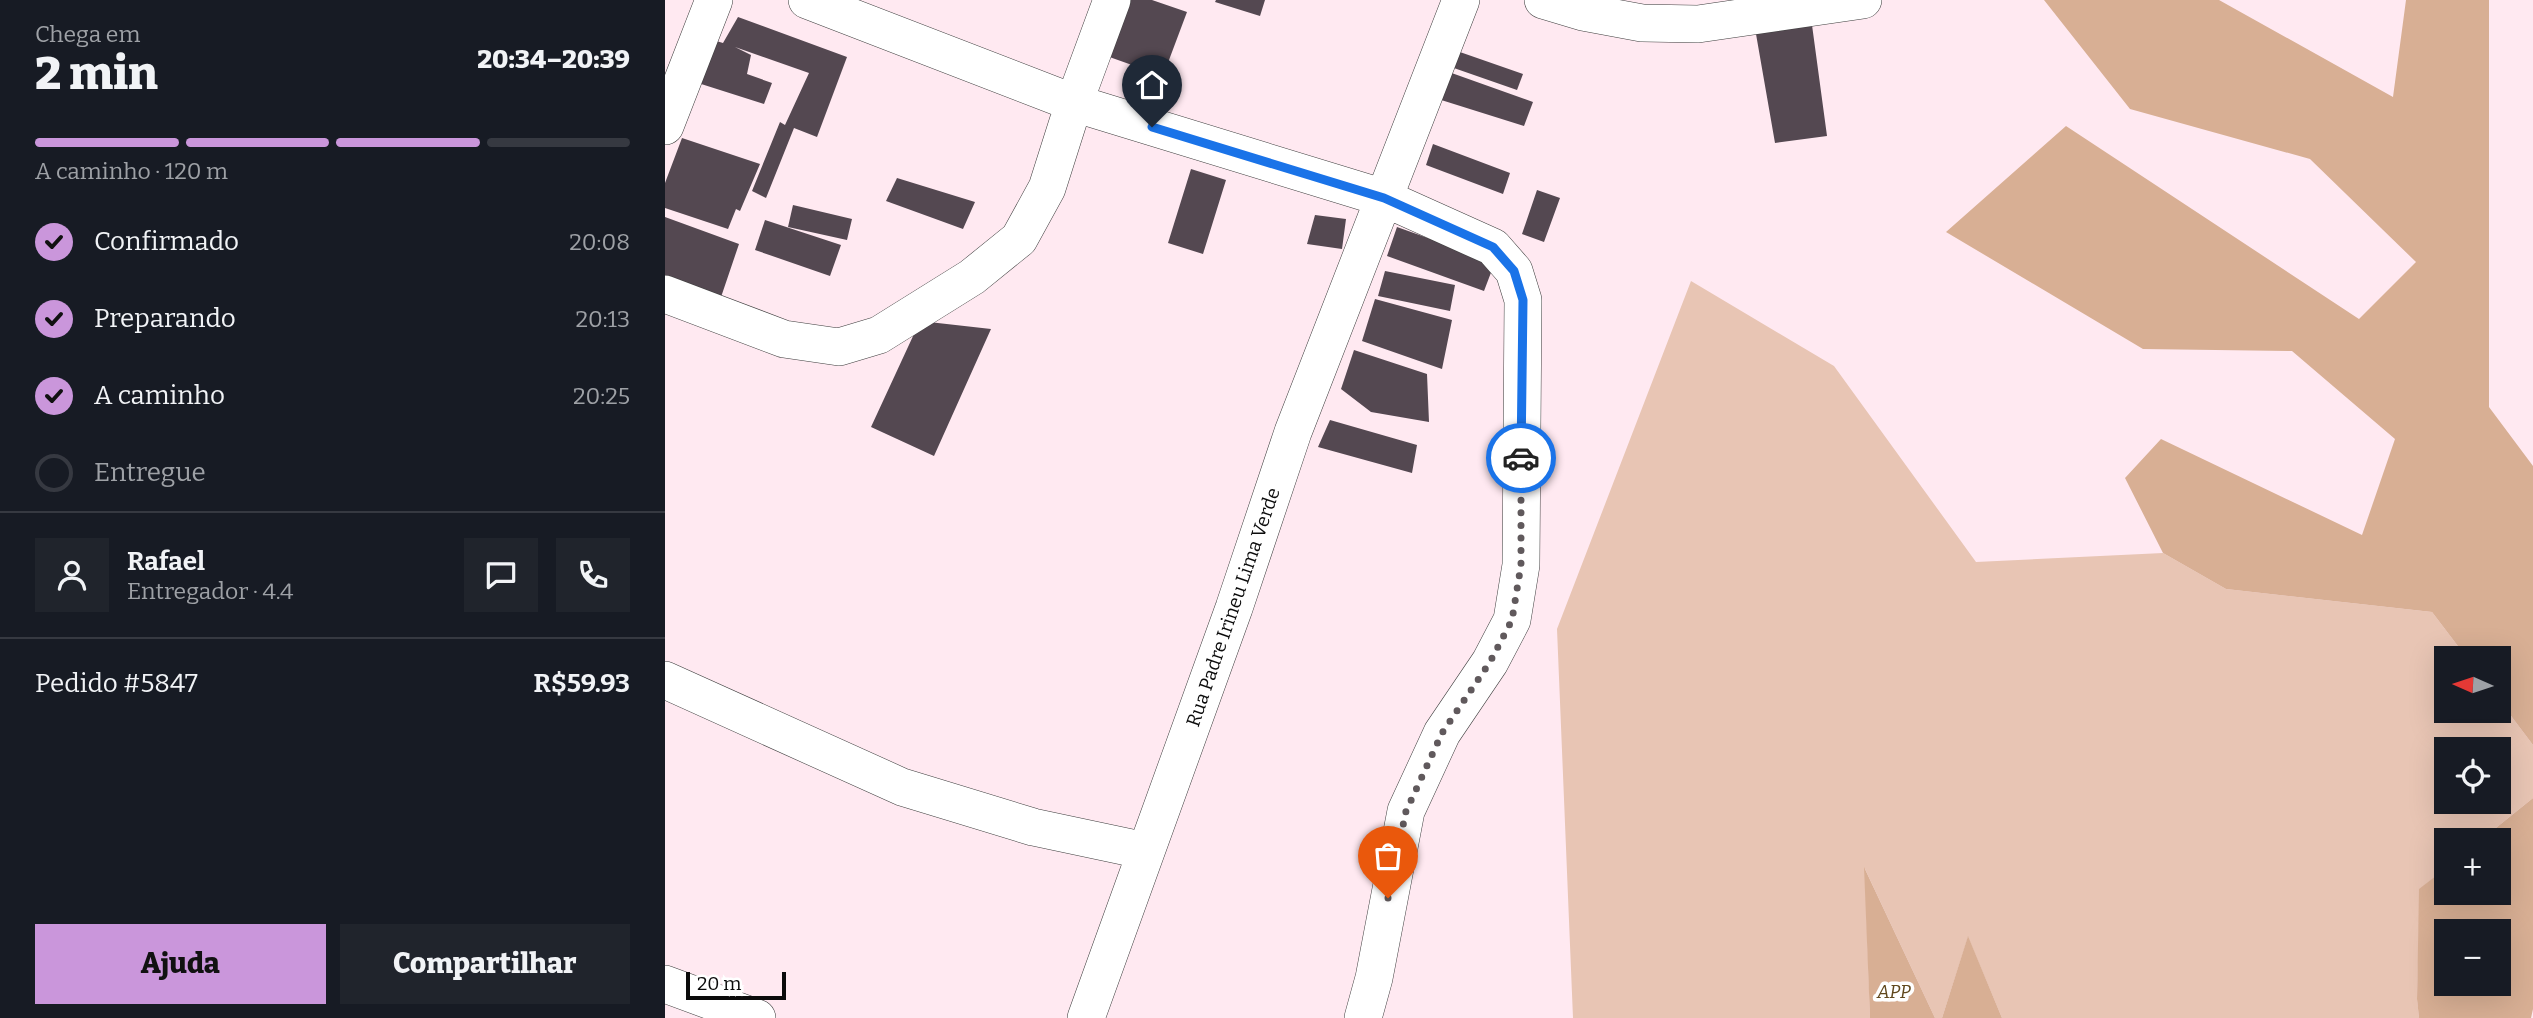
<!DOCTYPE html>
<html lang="pt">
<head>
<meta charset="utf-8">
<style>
	:root { --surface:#171b24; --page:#20242c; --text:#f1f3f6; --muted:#9ea1a6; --line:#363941; --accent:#ca96db }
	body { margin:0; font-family:Bitter,serif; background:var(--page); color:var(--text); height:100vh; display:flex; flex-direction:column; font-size:26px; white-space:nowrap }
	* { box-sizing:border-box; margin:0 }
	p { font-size:23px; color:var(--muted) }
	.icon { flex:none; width:38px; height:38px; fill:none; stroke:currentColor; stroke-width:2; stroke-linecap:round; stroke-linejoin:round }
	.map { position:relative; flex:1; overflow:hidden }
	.drawer { display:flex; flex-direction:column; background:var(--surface); width:665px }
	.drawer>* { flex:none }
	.needle { width:46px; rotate:273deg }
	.fabs { position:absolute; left:1769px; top:646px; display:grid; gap:14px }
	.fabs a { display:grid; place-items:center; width:77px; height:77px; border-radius:0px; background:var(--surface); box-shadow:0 7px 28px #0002; font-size:35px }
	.scale { position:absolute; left:21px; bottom:18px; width:100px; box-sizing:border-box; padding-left:7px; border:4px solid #0b0b0b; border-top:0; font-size:19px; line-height:24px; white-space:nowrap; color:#0b0b0b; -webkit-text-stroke:5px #fff; paint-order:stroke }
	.pin { position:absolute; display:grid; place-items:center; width:60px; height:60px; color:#fff; margin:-72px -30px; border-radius:50% 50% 50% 0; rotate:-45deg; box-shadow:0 0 7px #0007 }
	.pin .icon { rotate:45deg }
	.courier { position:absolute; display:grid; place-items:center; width:70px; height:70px; margin:-35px; border:5px solid #1a73e8; border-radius:50%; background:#fff; color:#222; box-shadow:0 2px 9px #0007 }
	.overview em { font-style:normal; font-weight:800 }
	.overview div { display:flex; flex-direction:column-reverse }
	.overview { display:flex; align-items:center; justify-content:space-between; height:119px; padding:0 35px }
	h1 { font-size:46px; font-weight:800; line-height:52px }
	.bar { display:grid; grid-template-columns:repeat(4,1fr); gap:10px 7px; align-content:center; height:84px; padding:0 35px }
	.bar i { height:9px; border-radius:5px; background:var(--line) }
	.bar .active { background:var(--accent) }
	.bar p { grid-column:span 4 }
	.line { display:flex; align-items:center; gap:18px; padding:0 35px; border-top:2px solid var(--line) }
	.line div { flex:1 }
	.round { display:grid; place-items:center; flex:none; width:74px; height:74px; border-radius:0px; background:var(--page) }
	ol { padding:0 35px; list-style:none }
	li { display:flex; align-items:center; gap:21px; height:77px }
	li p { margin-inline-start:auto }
	li .icon { padding:7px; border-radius:50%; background:var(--accent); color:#111; stroke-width:4 }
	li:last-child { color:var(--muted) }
	li i { width:38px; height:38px; border:4px solid var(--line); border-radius:50% }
	.button { display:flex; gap:14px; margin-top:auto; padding:14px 35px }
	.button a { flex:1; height:80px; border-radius:0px; background:var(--accent); color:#111; font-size:28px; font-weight:800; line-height:80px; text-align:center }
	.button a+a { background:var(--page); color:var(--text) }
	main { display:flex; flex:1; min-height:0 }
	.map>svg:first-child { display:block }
</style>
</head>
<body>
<main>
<section class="drawer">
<div class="overview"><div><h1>2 min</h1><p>Chega em</p></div><em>20:34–20:39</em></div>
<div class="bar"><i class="active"></i><i class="active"></i><i class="active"></i><i></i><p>A caminho · 120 m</p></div>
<ol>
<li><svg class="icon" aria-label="check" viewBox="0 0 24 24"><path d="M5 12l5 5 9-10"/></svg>Confirmado<p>20:08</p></li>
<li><svg class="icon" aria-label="check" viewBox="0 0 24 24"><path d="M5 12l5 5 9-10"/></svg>Preparando<p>20:13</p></li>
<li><svg class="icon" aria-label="check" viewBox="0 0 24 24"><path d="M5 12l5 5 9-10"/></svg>A caminho<p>20:25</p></li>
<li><i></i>Entregue</li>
</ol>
<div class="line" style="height:126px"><a class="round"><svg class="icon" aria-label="person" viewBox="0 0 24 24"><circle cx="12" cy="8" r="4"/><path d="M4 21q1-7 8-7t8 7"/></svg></a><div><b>Rafael</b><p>Entregador · 4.4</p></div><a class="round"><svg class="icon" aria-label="chat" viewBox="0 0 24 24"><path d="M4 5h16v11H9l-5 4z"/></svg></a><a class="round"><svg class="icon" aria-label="phone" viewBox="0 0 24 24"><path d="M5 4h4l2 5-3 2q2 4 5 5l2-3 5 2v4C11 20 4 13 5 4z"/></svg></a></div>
<div class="line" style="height:91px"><div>Pedido #5847</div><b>R$59.93</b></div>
<div class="button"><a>Ajuda</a><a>Compartilhar</a></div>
</section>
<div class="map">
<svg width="1868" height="1018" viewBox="0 0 1868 1018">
	<rect width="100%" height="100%" fill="#ffe9f1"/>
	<!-- green -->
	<path fill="#e8c5b4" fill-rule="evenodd" d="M1026 281 1169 366 1311 562 1498 553 1561 589 1767 612 1802 658H1782V710H1834V700L1868 745V798L1816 840H1782L1781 868 1755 889 1752 998 1754 1018H1337L1303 937 1277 1018H1270L1200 869 1205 1018H908L892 629ZM1782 749H1834V802H1782Z"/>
	<!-- forest -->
	<path fill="#d8af94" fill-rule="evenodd" d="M1379 0H1554L1728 97 1741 0H1824V407L1868 466V745L1834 700V658H1802L1767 612 1561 589 1498 553 1460 478 1496 439 1697 535 1730 439 1627 351 1478 349 1281 232 1401 126 1694 319 1751 262 1645 159 1465 109Z
		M1868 798V1009L1866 1018H1754L1752 999 1754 889 1781 868 1782 892H1834V840H1816ZM1782 931H1834V984H1782Z
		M1199 867 1270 1018H1205Z
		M1303 936 1337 1018H1277Z"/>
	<!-- building -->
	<path fill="#544851" d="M456 0H487L522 12 498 76 436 54Z
		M551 0H600L595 16 550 2Z
		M73 17 182 57 152 137 129 128 101 198 87 191 115 122 120 125 144 73 70 47 86 55 82 74 107 83 99 104 33 83 48 40 58 43Z
		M1147 25 1162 136 1110 143 1091 34Z
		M792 51 858 74 852 90 786 67Z
		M781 71 868 102 859 126 773 99Z
		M17 138 95 164 75 211 71 209 63 229 0 208V183Z
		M768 144 845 173 838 194 761 165Z
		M526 169 561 180 538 254 503 243Z
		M232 178 310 202 298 229 221 201Z
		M872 190 895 198 879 242 857 234Z
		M128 205 187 219 182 240 123 227Z
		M650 215 681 219 677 249 642 244Z
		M0 217 74 244 54 303 0 284Z
		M100 220 176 245 165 276 90 250Z
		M732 227 830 262 819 291 722 256Z
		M720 271 790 285 785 311 713 296Z
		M710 299 787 320 777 369 697 341Z
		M255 321 326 329 269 456 206 427Z
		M689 350 762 374 764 422 706 412 676 389Z
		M665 420 752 445 747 473 653 447Z"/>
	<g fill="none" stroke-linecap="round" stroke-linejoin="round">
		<defs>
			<path id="street" d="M142 0 409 103 719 198 828 247 849 271 858 300 856 565 847 620 825 662 777 733 741 811 709 978 698 1018
				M878 0 918 12 977 23 1033 24 1198 0
				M0 126 49 0
				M0 294 119 339 174 347 214 335 307 277 354 239 382 188 409 103 447 0
				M0 680 237 787 368 827 481 851
				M0 984 92 1018
				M421 1018 569 608 628 432 796 0"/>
		</defs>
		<!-- street casing -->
		<use href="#street" stroke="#3e3e3e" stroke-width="38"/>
		<!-- street -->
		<use href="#street" stroke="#fff" stroke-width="37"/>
	</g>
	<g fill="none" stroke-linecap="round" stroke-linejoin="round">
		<!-- done -->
		<path stroke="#60595c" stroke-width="7" stroke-dasharray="0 12.6" d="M723 898 741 811 750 792 777 733 825 662 847 620 856 565V458"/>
		<!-- route -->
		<path stroke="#1a73e8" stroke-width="9" d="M487 127 719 198 828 247 849 271 858 300 856 458"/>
	</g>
	<g text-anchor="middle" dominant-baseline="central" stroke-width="7" stroke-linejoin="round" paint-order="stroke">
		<!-- street labels -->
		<g font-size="19" fill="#0b0b0b" stroke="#fff">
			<text transform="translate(568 607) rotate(-71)">Rua Padre Irineu Lima Verde</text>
		</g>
		<!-- park labels -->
		<g font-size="19" font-style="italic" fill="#61481d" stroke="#fff">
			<text x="1229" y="991">APP</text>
		</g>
	</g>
</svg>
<div class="fabs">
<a><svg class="needle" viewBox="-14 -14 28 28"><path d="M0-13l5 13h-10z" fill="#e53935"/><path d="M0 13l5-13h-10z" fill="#9ea1a6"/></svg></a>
<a><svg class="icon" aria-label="locate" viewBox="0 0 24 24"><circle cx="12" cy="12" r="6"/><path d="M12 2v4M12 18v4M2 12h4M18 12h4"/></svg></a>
<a>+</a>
<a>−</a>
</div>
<div class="scale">20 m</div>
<div class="pin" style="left:723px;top:898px;background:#ea580c"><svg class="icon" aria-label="bag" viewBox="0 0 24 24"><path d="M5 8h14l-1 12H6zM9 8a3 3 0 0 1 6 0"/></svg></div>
<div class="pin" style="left:487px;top:127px;background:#1f2937"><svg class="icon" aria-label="home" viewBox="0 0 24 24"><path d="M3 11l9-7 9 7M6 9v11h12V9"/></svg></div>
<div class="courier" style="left:856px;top:458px"><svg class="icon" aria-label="car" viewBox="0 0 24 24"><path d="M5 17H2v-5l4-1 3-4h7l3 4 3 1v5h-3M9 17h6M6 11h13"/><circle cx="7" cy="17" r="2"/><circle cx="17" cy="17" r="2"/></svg></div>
</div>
</main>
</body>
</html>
